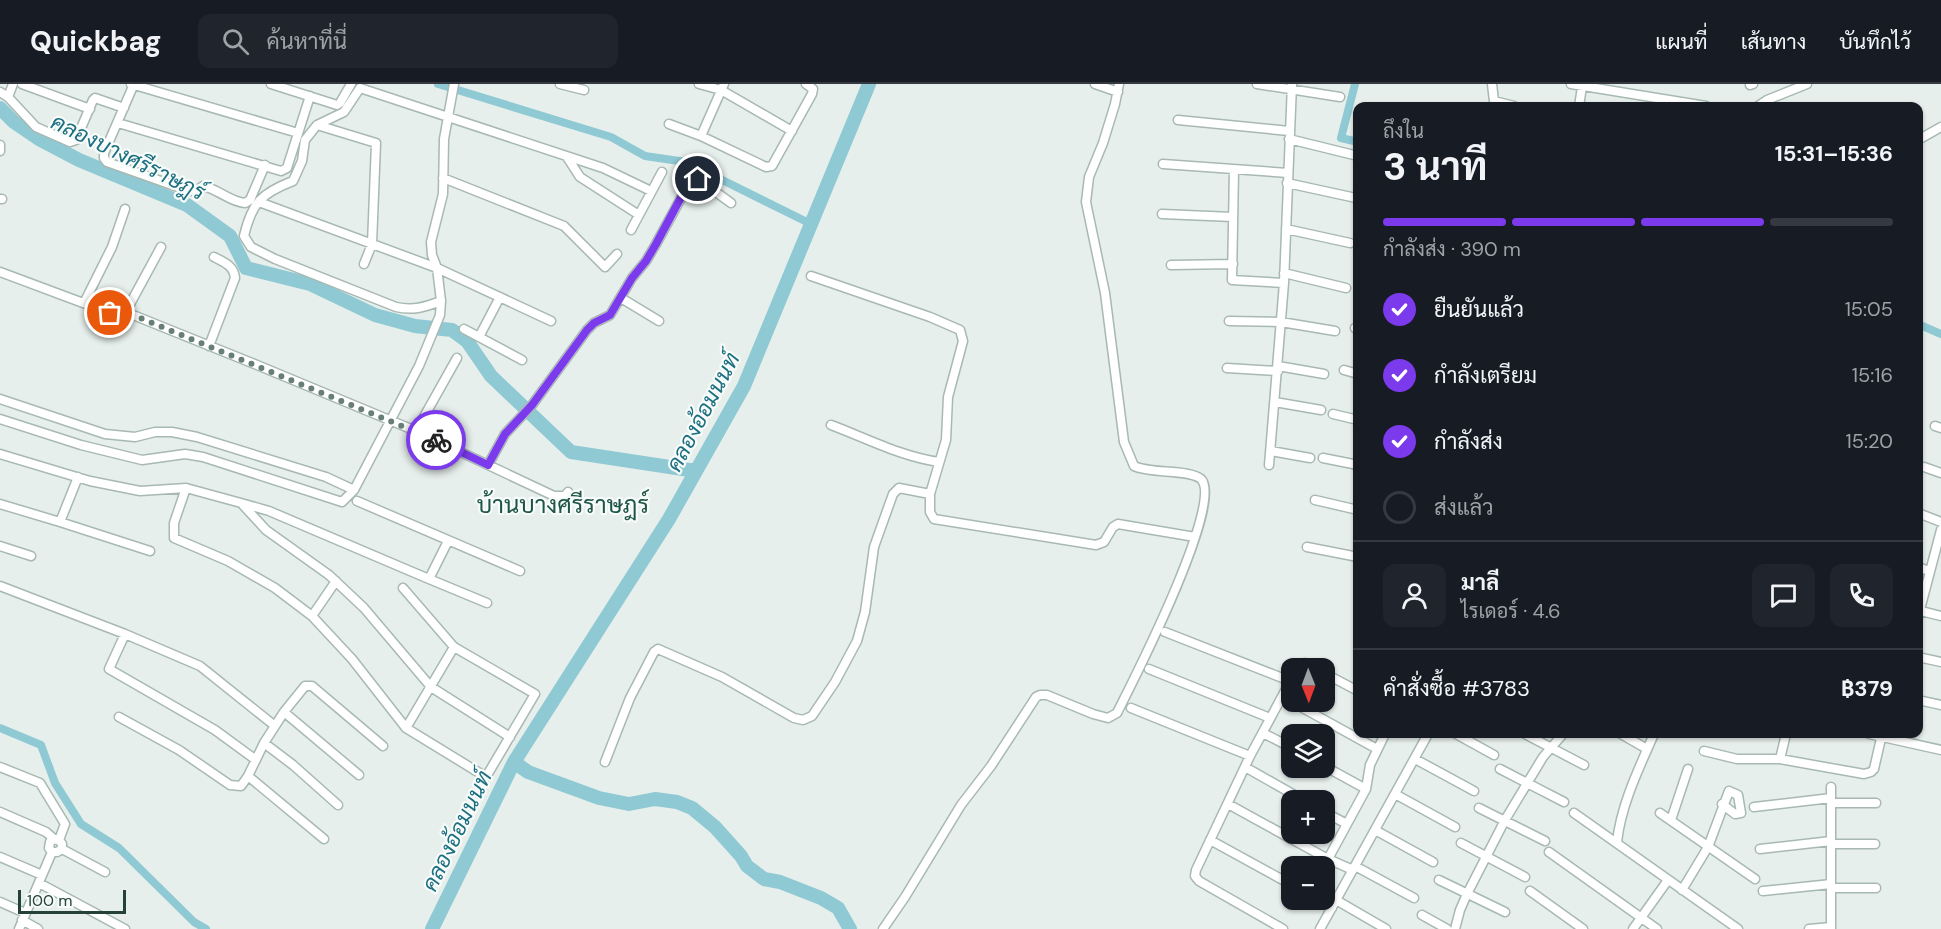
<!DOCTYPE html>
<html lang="th">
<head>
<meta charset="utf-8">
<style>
	:root { --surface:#171b24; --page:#20242c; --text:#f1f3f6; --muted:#9ea1a6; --line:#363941; --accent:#7c3aed }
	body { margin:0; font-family:"DM Sans",Sarabun,sans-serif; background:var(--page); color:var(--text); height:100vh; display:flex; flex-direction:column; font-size:22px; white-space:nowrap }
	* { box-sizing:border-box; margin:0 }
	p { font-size:20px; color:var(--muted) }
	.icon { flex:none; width:33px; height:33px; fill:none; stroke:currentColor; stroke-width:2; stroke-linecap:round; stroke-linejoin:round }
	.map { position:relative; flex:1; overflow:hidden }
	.side { position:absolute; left:1353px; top:18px; width:570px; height:636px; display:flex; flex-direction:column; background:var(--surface); border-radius:12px; box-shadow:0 2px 4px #0004 }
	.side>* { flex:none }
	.needle { width:39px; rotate:179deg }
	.tools { position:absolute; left:1281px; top:574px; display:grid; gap:12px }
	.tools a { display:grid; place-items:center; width:54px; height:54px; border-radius:12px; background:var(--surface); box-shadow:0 2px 4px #0004; font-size:30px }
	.scale { position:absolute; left:18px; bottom:15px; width:108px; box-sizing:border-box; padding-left:6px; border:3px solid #24423a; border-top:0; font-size:16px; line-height:21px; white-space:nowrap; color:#24423a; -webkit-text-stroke:4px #f7fbf9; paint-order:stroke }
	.pin { position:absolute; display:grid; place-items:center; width:51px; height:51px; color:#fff; margin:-26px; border:3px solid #fff; border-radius:50%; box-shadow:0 2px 6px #0007 }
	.courier { position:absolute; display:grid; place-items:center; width:60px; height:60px; margin:-30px; border:4px solid #7c3aed; border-radius:50%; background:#fff; color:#222; box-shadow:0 2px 8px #0007 }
	.head em { font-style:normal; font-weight:700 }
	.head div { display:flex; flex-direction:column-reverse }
	.head { display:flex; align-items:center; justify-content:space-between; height:102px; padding:0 30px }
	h1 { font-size:39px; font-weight:700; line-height:45px }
	.bar { display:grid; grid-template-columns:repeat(4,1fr); gap:9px 6px; align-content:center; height:72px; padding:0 30px }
	.bar i { height:8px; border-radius:4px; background:var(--line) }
	.bar .active { background:var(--accent) }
	.bar p { grid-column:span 4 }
	.line { display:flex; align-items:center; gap:15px; padding:0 30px; border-top:2px solid var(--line) }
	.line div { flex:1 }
	.round { display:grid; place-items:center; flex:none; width:63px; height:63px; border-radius:12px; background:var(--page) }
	ol { padding:0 30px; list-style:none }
	li { display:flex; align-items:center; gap:18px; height:66px }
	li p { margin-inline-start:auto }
	li .icon { padding:6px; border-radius:50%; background:var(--accent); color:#fff; stroke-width:4 }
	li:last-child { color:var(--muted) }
	li i { width:33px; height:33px; border:3px solid var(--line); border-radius:50% }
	header { display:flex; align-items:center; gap:36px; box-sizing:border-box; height:84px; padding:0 30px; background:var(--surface); border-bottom:2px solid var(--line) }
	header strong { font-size:28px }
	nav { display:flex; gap:33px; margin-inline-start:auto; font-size:21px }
	.search { width:420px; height:54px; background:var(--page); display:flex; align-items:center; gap:15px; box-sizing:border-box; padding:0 21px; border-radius:12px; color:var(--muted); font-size:22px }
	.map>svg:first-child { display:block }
</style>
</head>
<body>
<header>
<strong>Quickbag</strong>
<div class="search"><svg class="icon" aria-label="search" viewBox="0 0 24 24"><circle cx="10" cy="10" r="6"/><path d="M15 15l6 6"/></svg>ค้นหาที่นี่</div>
<nav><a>แผนที่</a><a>เส้นทาง</a><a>บันทึกไว้</a></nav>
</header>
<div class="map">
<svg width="1941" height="845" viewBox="0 0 1941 845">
	<rect width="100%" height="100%" fill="#e6efeb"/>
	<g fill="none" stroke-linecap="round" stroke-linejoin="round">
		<!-- canal -->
		<path stroke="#8ec9d4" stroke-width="8" d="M438 0 611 53 645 72 686 78 811 140
			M1355 0 1341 54 1358 58
			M1918 240 1941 250
			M0 644 41 661 55 699 81 740 119 764 194 838 206 845"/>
		<!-- river -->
		<path stroke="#8ec9d4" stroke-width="14" d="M0 24 14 38 39 55 79 76 187 121 230 152 246 184 310 200 375 231 415 242 452 246 467 257 491 292 571 368 696 387
			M514 678 528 688 599 714 629 720 655 715 677 718 692 724 715 743 741 772 747 782 764 795 780 798 821 814 838 824 850 845
			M432 845 514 678 669 435 744 302 869 0"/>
		<defs>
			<path id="street" d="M22 0 90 25
				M131 0 298 49
				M134 0 104 69V74L107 78 189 107 197 106 203 102C218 105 230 118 245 119L250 116 265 81
				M271 0 337 21 340 19 351 0
				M560 0 584 6
				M699 0 721 6 792 47
				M1095 0 1118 8
				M1257 0 1340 13
				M1492 0 1494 17 1514 22
				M1571 0 1706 22
				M1750 1 1753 0
				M0 8 8 13 36 43 70 58 76 56 93 16 95 14 124 24
				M8 13 13 0
				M1579 22 1582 3
				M1758 22 1767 16 1807 0
				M1178 36 1289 47
				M118 39 281 87 287 84 310 12
				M669 40 701 52 766 83 772 82 812 10 813 5 806 0
				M317 41 376 59 372 160 364 180
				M701 52 724 0
				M1289 55 1358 72
				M1918 56 1941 43
				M0 61V67
				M567 73 580 93 639 131
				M1163 80 1288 89
				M1234 86 1232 196 1284 199
				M443 94 564 142 605 183 617 170
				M1287 99 1356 114
				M0 115H2
				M259 118 437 184 551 237
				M1162 130 1233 133
				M1286 145 1350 159
				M631 146 662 88
				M1171 181 1233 180
				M0 188 110 229 133 231 257 281 416 347 554 412H565L568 408
				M1284 189 1346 204
				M811 192 930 233 960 246 963 257 948 313 946 356 930 410V428L934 435 1096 461 1104 458 1113 443 1118 440 1195 453
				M621 214 659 237
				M441 217C425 223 413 227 396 223L275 175 251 163 244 152C252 118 262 109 293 97L302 77 305 56 317 41 344 28 360 4 603 84 651 107
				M84 219 112 163 125 125
				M124 231 161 163
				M1229 237 1281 238 1335 247
				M1355 244H1358
				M464 245 522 276
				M479 253 500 213
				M209 262 235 194C234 182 224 178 214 173
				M1278 282 1324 290
				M1227 284 1278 287
				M1344 286 1358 290
				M0 315 105 350 135 353 155 348H172L197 353 326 393 354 406 342 418 203 373 185 370 142 376 81 361 0 335
				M1275 318 1321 326
				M1333 330 1358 336
				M831 341C866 354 902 373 939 378
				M1935 342 1941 344
				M416 347 457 274
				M1271 367 1310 374
				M0 370 90 397 140 407 186 404 241 419 269 427 429 495
				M1323 374 1358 381
				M488 381 505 350 532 321 587 246 594 239 610 231 632 194 646 177 656 160 692 94 698 95 731 119
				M1269 381 1284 199 1292 0
				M1924 383 1941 389
				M78 393 60 438 150 467
				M186 404 174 439V454L228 477 275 504 312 532 352 575 406 644 486 693 535 610 454 563 403 504
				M354 406 419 282 440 231 441 217 437 184 432 171 431 158 443 110 444 55 454 0
				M1315 416 1358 426
				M357 417 520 487
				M0 420 60 438
				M243 421 266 446 329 491 364 524 431 603 510 653
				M1918 429 1941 438
				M448 457 429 495 487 519
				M0 462 31 472
				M1307 463 1358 473
				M1918 483 1929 487
				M0 502 125 550 200 582 275 642
				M1921 527 1941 532
				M312 532 336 497
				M1918 533 1941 446
				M1165 548 1290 597
				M125 550 109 585 215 646 256 676
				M1918 573 1941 578
				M1149 585 1270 634
				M1296 585 1305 579 1318 585
				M1324 589 1358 607
				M1918 616 1941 621
				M1292 618 1377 665
				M1131 624 1250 672
				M284 628 305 602H312L383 662
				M119 633 179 666 230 701 241 702 248 692
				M406 644 454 563
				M1263 649 1292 664
				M1456 650 1494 671
				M1525 650 1584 681
				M1621 650 1647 665
				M1869 650 1941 666
				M264 659 293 681 338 721
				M1704 667 1737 675H1780L1864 690 1871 688 1874 685 1882 650
				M1415 675 1474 707
				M1780 675 1786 650
				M605 678 630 614 654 568 658 565 722 593 794 634 803 636 812 632 835 598 857 557 865 528 874 463 893 410 899 404 930 410
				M1324 682 1366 705
				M0 683 40 699 65 740 59 756 62 760V765L57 768H52L49 764 50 758 54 755 59 756
				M1245 683 1305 717
				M1500 685 1564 718
				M1395 710 1455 743
				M1831 719H1876
				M1228 720 1328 775
				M1754 723 1831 714
				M1479 724 1545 757
				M0 728 46 748 54 755
				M1324 728 1347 740
				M1574 729 1738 845
				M1660 729 1755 795
				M1671 736 1688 685
				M1375 746 1433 778
				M324 755 248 692 264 659 284 628 359 691
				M1210 756 1292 801
				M1617 758C1621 721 1639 684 1654 650
				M1461 759 1525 793
				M1831 760H1875
				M62 765 105 788
				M1760 765 1831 757
				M1549 768 1657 845
				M0 773 42 791
				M1355 782 1414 814
				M1353 786 1328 775 1366 705 1370 681 1385 650
				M1439 796 1505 828
				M39 799 125 845
				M1831 804H1876
				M1682 806 1708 763 1729 707 1738 711 1741 729 1735 730 1722 720
				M1530 807 1583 845
				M1763 807 1831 800
				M1318 816 1332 824
				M1336 816 1386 845
				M0 818 25 829
				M1422 831 1447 845
				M22 836 38 845
				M19 845 52 768
				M883 845 905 813 961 721 991 682 1036 613 1040 611H1047L1093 630 1108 634 1117 629C1132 599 1225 418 1201 395 1189 385 1150 390 1134 382L1124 358 1105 209 1086 118 1089 93 1103 59 1115 20 1119 0
				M1283 845 1199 797 1195 792 1196 786 1250 672 1292 594
				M1320 845 1428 650
				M1455 845 1460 826 1467 810 1505 736 1543 673 1563 650
				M1633 845 1668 796
				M1809 845 1831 843
				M1831 845V703"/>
		</defs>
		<!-- street casing -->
		<use href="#street" stroke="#a8b8b2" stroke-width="11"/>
		<!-- street -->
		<use href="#street" stroke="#fff" stroke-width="8"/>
	</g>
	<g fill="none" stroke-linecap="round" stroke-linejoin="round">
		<!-- done -->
		<path stroke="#687f78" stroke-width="6" stroke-dasharray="0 10.8" d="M110 229 133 231 436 356"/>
		<!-- route -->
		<path stroke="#7c3aed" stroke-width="8" d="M436 356 488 381 505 350 532 321 587 246 594 239 610 231 632 194 646 177 656 160 692 93 698 95"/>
	</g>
	<g text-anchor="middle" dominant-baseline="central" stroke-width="4.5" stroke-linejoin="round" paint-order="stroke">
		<!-- water labels -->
		<g font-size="22" font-style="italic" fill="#1c6f80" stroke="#f7fbf9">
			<text transform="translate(128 73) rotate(26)">คลองบางศรีราษฎร์</text>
			<text transform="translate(703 328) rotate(-62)">คลองอ้อมนนท์</text>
			<text transform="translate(457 747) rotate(-64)">คลองอ้อมนนท์</text>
		</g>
		<!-- quarter labels -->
		<g font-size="24" fill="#1f5548" stroke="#f7fbf9">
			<text x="563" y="420">บ้านบางศรีราษฎร์</text>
		</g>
	</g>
</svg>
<div class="tools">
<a><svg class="needle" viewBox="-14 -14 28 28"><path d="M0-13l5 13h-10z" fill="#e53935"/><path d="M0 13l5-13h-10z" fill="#9ea1a6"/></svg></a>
<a><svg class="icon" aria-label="layers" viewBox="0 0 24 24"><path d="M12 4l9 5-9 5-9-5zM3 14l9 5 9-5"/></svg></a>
<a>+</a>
<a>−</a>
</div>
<div class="scale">100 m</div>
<div class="pin" style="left:110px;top:229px;background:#ea580c"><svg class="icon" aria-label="bag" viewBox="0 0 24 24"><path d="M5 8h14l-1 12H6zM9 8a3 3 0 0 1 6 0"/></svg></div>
<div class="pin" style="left:698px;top:95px;background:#1f2937"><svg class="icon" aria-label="home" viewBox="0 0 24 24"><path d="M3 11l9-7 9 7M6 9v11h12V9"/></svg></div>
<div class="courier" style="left:436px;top:356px"><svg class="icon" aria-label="bike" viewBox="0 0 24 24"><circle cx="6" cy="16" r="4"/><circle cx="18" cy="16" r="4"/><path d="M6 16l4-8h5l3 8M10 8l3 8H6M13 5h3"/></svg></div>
<section class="side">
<div class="head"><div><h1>3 นาที</h1><p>ถึงใน</p></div><em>15:31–15:36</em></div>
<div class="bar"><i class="active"></i><i class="active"></i><i class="active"></i><i></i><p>กำลังส่ง · 390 m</p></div>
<ol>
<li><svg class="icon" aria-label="check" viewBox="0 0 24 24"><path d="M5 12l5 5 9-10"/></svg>ยืนยันแล้ว<p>15:05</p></li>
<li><svg class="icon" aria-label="check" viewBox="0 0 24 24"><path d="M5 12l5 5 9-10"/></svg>กำลังเตรียม<p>15:16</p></li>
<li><svg class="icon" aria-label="check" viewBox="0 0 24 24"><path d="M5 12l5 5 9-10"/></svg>กำลังส่ง<p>15:20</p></li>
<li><i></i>ส่งแล้ว</li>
</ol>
<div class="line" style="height:108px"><a class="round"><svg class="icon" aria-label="person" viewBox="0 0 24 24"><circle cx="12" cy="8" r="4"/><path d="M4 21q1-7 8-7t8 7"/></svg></a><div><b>มาลี</b><p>ไรเดอร์ · 4.6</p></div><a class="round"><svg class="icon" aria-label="chat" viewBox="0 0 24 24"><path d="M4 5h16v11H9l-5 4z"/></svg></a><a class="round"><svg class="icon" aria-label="phone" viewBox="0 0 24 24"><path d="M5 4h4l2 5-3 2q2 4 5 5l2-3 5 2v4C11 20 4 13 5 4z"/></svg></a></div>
<div class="line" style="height:78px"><div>คำสั่งซื้อ #3783</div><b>฿379</b></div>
</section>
</div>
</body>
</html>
